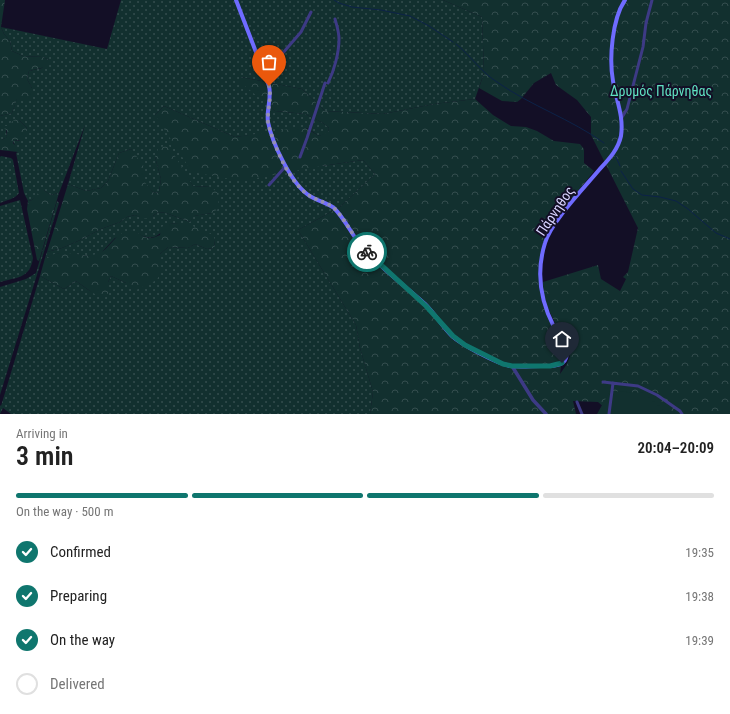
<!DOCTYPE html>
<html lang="en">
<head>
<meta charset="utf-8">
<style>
	:root { --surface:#fff; --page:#f6f6f6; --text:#222; --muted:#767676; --line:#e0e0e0; --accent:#0f766e }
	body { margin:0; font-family:"Roboto Condensed",sans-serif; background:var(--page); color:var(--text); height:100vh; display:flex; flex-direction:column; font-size:15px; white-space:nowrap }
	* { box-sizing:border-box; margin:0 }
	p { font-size:13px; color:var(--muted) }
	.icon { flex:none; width:22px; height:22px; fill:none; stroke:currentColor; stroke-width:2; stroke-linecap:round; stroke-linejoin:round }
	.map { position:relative; height:414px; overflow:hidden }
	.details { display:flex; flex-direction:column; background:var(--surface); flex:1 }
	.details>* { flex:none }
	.pin { position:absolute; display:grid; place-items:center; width:34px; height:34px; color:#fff; margin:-41px -17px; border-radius:50% 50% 50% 0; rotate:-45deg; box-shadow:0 0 4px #0007 }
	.pin .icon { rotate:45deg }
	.courier { position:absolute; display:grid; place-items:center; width:40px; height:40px; margin:-20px; border:3px solid #0f766e; border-radius:50%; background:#fff; color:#222; box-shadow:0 1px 5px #0007 }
	.summary em { font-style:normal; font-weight:600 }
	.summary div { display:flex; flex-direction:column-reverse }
	.summary { display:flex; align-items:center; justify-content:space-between; height:68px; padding:0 16px }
	h1 { font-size:26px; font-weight:600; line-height:30px }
	.bar { display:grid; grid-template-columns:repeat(4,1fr); gap:6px 4px; align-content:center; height:48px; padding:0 16px }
	.bar i { height:5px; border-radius:3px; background:var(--line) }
	.bar .active { background:var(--accent) }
	.bar p { grid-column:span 4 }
	ol { padding:0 16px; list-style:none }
	li { display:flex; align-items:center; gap:12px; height:44px }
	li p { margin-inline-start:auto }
	li .icon { padding:4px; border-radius:50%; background:var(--accent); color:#fff; stroke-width:4 }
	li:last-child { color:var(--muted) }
	li i { width:22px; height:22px; border:2px solid var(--line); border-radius:50% }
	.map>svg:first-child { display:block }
</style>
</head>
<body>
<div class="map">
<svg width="730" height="414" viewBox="0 0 730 414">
	<defs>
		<pattern id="green-dots" width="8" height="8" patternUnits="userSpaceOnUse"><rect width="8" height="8" fill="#12302f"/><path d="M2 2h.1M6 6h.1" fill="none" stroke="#344d4e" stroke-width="1.8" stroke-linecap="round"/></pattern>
		<pattern id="forest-crowns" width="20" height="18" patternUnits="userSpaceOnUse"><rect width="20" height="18" fill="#12302f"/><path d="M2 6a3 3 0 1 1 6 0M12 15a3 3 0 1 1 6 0" fill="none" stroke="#344d4e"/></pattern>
	</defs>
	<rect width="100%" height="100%" fill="#130f26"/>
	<!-- green -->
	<path fill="url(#green-dots)" d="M121 0H443L482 17 484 73 475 99 434 104 383 114 325 111 302 89 241 77 275 111 305 114 323 123 329 128 328 133 319 136 307 128 235 137 164 106 155 115 322 166 363 160 375 174 340 207 298 230 356 325 360 348 373 392 370 414H11L3 408 0 414V405L1 406 40 276 64 289 76 281 90 291 108 294V282L111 276 126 283 160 273V254L168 247 188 248 195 244 207 249 214 248 215 240C197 230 191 222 170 224 156 238 153 242 135 232L115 238 101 253 92 256 59 253 45 258 47 252 62 248 78 241 101 229 120 222 127 217 135 215 141 217 153 216 158 212 166 213 190 222 193 216 212 213 211 187 193 186 183 171 155 157 161 179 159 192 154 193 142 180 135 156 131 149 119 153 108 181 101 188 86 191 68 184 85 125 59 193 50 195 44 190 32 200 28 201 24 193 16 153 18 152 13 141H19L27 128 19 120 12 127 6 130 7 137 6 138 3 139 0 143V116L12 113 17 98 32 88 27 79 29 71 42 68 49 60 43 57 23 56 12 51 10 41 4 34 1 27 107 49Z
		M1 156 11 158 13 160 19 193C15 199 7 200 0 203V157Z
		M20 200 33 258C30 279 17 277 0 282V206Z
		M57 201 59 203 0 395V287L26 279 36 273Z"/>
	<!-- forest -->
	<path fill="url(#forest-crowns)" d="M0 0H5L1 27 4 34 10 41 12 51 23 56 43 57 49 60V66L29 71 27 79 32 88V97L28 103 17 99 12 113 0 116Z
		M443 0H730V414H612L598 402 573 401 576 414H370L373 392 360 348 356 325 298 230 340 207 375 174 363 160 322 166 241 181 192 172 155 115 164 106 235 137 297 128H306L319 136 328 132 329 128 323 123 305 114 275 111 240 82 241 77 302 89 325 111 383 114 434 104 475 99 493 115 511 126 526 127 537 131 554 141 580 144 584 149V163L594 171 567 205 545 239 539 281 542 303 565 351 562 359 560 374C564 368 570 361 570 354 571 347 564 338 560 332 552 317 542 299 543 282L598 265 601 279 620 291 626 279 623 277 628 272 638 228 591 135V117L577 100 556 85 551 73 534 83 521 99 517 102 502 101 479 88 484 73 482 17Z
		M16 119 19 120 27 128 22 140 13 141V143L18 148V152L0 150V141L7 137V131L3 127 4 126H11L10 123Z
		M169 146 193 186 211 187 219 194 218 209 212 213 194 216 190 222 166 213 158 212 153 216 145 219 135 215 127 217 120 222 101 229 78 241 62 248 47 252 68 184 86 191 101 188 108 181 119 153 131 149 145 168 143 180 154 193 159 192 161 179 155 157 159 147Z
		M41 190H44L50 195 59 193 39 261 37 260 27 209 28 201 32 200Z
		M181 223 188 224 213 235 215 240 214 248 207 249 195 244 188 248 168 247 160 254V273L157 280 134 291 126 283 111 276 108 282V295L103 299 90 291 76 281 64 289 40 276 45 258C50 256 54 253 60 253 73 251 87 259 99 253 110 249 115 233 128 231 141 229 142 244 160 235L161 227 170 224Z"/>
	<!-- pitch -->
	<path fill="#12302f" d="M610 391 643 393 669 414H597Z"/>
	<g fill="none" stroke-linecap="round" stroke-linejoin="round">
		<!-- stream -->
		<path stroke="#0c2248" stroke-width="1" d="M334 0 339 3 352 7 381 10 410 16 429 26 453 42
			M456 44C471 56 481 72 497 82 531 106 571 119 604 143
			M615 155 620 166
			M621 171 633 189 642 195 660 197 676 201 688 209 716 233 730 239"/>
		<!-- minor -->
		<path stroke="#3d3a85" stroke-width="3" d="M282 54 301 32 311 12
			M328 83C334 71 339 53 339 39 339 32 337 26 335 19
			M621 119 627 109 643 47 646 23 652 0
			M300 157 307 138 325 83
			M269 185 285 167
			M603 382 638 386 657 395 680 411 682 414
			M577 402 582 414
			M609 414 613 383"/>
		<!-- tertiary -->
		<path stroke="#3d3a85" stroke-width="3.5" d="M512 366 533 400 546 414"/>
		<!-- secondary -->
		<path stroke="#6f6bff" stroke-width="4" d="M236 0 269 86C272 98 266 110 268 122 272 143 291 182 307 194 316 201 326 202 334 208 346 220 352 236 363 248 381 268 404 285 425 304 435 314 442 326 452 336 462 345 496 363 510 366 520 367 531 366 541 366 549 366 563 367 566 358 569 351 557 334 554 327 540 300 536 272 545 243 551 222 584 188 599 170 608 160 618 150 621 136 624 116 616 100 613 81 609 59 612 19 625 0"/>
	</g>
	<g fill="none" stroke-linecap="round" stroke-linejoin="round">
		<!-- done -->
		<path stroke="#948fb3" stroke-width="4" stroke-dasharray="0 7.2" d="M269 86C272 98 267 110 268 123 274 146 288 180 307 194 316 201 329 202 336 210 348 224 355 240 367 252"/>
		<!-- route -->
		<path stroke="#0f766e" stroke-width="5" d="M367 252 426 306 453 336 465 345 503 364 512 366H550L562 363"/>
	</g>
	<g text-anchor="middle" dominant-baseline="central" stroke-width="4" stroke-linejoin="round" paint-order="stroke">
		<!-- park labels -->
		<g font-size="14" fill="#5fe0c0" stroke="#130f26">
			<text x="661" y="91">Δρυμός Πάρνηθας</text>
		</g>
		<!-- street labels -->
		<g font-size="14" fill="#d9d4ff" stroke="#130f26">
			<text transform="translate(555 211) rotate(-56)">Πάρνηθος</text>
		</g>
	</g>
</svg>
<div class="pin" style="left:269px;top:86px;background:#ea580c"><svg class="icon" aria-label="bag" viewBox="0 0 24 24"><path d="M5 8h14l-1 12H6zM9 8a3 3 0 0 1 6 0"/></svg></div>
<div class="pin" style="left:562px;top:363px;background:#1f2937"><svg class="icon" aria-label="home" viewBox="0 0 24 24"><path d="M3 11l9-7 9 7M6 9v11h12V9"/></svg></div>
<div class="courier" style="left:367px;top:252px"><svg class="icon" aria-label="bike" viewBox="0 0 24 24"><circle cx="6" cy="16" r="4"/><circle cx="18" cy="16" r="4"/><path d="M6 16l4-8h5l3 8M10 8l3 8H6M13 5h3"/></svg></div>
</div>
<section class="details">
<div class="summary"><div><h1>3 min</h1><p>Arriving in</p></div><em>20:04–20:09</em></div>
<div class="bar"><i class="active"></i><i class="active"></i><i class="active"></i><i></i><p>On the way · 500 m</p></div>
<ol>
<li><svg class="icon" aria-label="check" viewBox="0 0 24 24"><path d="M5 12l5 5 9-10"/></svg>Confirmed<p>19:35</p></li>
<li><svg class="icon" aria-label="check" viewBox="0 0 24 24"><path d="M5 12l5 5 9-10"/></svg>Preparing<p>19:38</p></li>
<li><svg class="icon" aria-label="check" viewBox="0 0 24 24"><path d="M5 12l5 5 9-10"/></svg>On the way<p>19:39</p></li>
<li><i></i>Delivered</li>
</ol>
</section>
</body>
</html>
